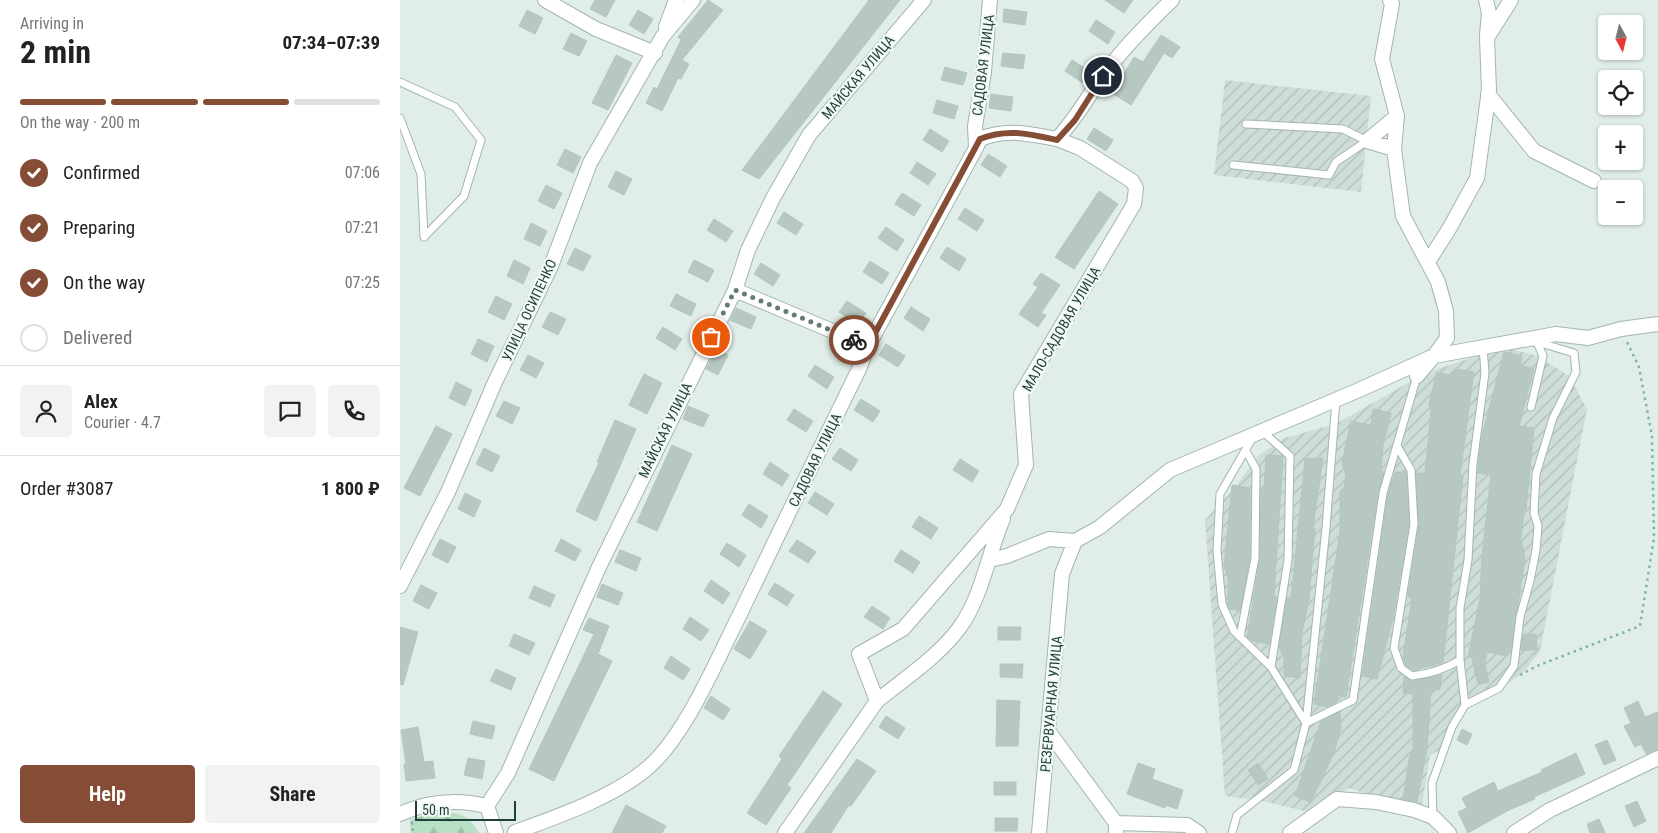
<!DOCTYPE html>
<html lang="en">
<head>
<meta charset="utf-8">
<style>
	:root { --surface:#fff; --page:#f2f2f2; --text:#222; --muted:#767676; --line:#e0e0e0; --accent:#854d35 }
	body { margin:0; font-family:"Roboto Condensed",sans-serif; background:var(--page); color:var(--text); height:100vh; display:flex; flex-direction:column; font-size:19px; white-space:nowrap }
	* { box-sizing:border-box; margin:0 }
	p { font-size:16px; color:var(--muted) }
	.icon { flex:none; width:28px; height:28px; fill:none; stroke:currentColor; stroke-width:2; stroke-linecap:round; stroke-linejoin:round }
	.map { position:relative; flex:1; overflow:hidden }
	.panel { display:flex; flex-direction:column; background:var(--surface); width:400px }
	.panel>* { flex:none }
	.needle { width:32px; rotate:173deg }
	.controls { position:absolute; left:1198px; top:15px; display:grid; gap:10px }
	.controls a { display:grid; place-items:center; width:45px; height:45px; border-radius:5px; background:var(--surface); box-shadow:0 1px 4px #0004; font-size:25px }
	.scale { position:absolute; left:15px; bottom:12px; width:101px; box-sizing:border-box; padding-left:5px; border:2px solid #1f3f38; border-top:0; font-size:14px; line-height:18px; white-space:nowrap; color:#1f3f38; -webkit-text-stroke:4px #f2f9f6; paint-order:stroke }
	.pin { position:absolute; display:grid; place-items:center; width:42px; height:42px; color:#fff; margin:-21px; border:2px solid #fff; border-radius:50%; box-shadow:0 1px 5px #0007 }
	.courier { position:absolute; display:grid; place-items:center; width:50px; height:50px; margin:-25px; border:4px solid #854d35; border-radius:50%; background:#fff; color:#222; box-shadow:0 1px 6px #0007 }
	.head em { font-style:normal; font-weight:700 }
	.head div { display:flex; flex-direction:column-reverse }
	.head { display:flex; align-items:center; justify-content:space-between; height:85px; padding:0 20px }
	h1 { font-size:32px; font-weight:700; line-height:38px }
	.bar { display:grid; grid-template-columns:repeat(4,1fr); gap:8px 5px; align-content:center; height:60px; padding:0 20px }
	.bar i { height:6px; border-radius:4px; background:var(--line) }
	.bar .current { background:var(--accent) }
	.bar p { grid-column:span 4 }
	.line { display:flex; align-items:center; gap:12px; padding:0 20px; border-top:1px solid var(--line) }
	.line div { flex:1 }
	.round { display:grid; place-items:center; flex:none; width:52px; height:52px; border-radius:5px; background:var(--page) }
	ol { padding:0 20px; list-style:none }
	li { display:flex; align-items:center; gap:15px; height:55px }
	li p { margin-inline-start:auto }
	li .icon { padding:5px; border-radius:50%; background:var(--accent); color:#fff; stroke-width:4 }
	li:last-child { color:var(--muted) }
	li i { width:28px; height:28px; border:2px solid var(--line); border-radius:50% }
	.primary-button { display:flex; gap:10px; margin-top:auto; padding:10px 20px }
	.primary-button a { flex:1; height:58px; border-radius:5px; background:var(--accent); color:#fff; font-size:20px; font-weight:700; line-height:58px; text-align:center }
	.primary-button a+a { background:var(--page); color:var(--text) }
	main { display:flex; flex:1; min-height:0 }
	.map>svg:first-child { display:block }
</style>
</head>
<body>
<main>
<section class="panel">
<div class="head"><div><h1>2 min</h1><p>Arriving in</p></div><em>07:34–07:39</em></div>
<div class="bar"><i class="current"></i><i class="current"></i><i class="current"></i><i></i><p>On the way · 200 m</p></div>
<ol>
<li><svg class="icon" aria-label="check" viewBox="0 0 24 24"><path d="M5 12l5 5 9-10"/></svg>Confirmed<p>07:06</p></li>
<li><svg class="icon" aria-label="check" viewBox="0 0 24 24"><path d="M5 12l5 5 9-10"/></svg>Preparing<p>07:21</p></li>
<li><svg class="icon" aria-label="check" viewBox="0 0 24 24"><path d="M5 12l5 5 9-10"/></svg>On the way<p>07:25</p></li>
<li><i></i>Delivered</li>
</ol>
<div class="line" style="height:90px"><a class="round"><svg class="icon" aria-label="person" viewBox="0 0 24 24"><circle cx="12" cy="8" r="4"/><path d="M4 21q1-7 8-7t8 7"/></svg></a><div><b>Alex</b><p>Courier · 4.7</p></div><a class="round"><svg class="icon" aria-label="chat" viewBox="0 0 24 24"><path d="M4 5h16v11H9l-5 4z"/></svg></a><a class="round"><svg class="icon" aria-label="phone" viewBox="0 0 24 24"><path d="M5 4h4l2 5-3 2q2 4 5 5l2-3 5 2v4C11 20 4 13 5 4z"/></svg></a></div>
<div class="line" style="height:65px"><div>Order #3087</div><b>1 800 ₽</b></div>
<div class="primary-button"><a>Help</a><a>Share</a></div>
</section>
<div class="map">
<svg width="1258" height="833" viewBox="0 0 1258 833">
	<defs>
		<pattern id="industrial-furrows" width="10" height="10" patternUnits="userSpaceOnUse" patternTransform="scale(1.25)"><rect width="10" height="10" fill="#cfddd7"/><path d="M-1 1l2-2M0 10L10 0M9 11l2-2" fill="none" stroke="#b1bfb9"/></pattern>
		<pattern id="forest-firs" width="22" height="20" patternUnits="userSpaceOnUse" patternTransform="scale(1.25)"><rect width="22" height="20" fill="#b7e0c4"/><path d="M5 1l3.5 6h-7zM16 11l3.5 6h-7z" fill="#9dc1a9"/></pattern>
	</defs>
	<rect width="100%" height="100%" fill="#e1ede8"/>
	<!-- industrial -->
	<path fill="url(#industrial-furrows)" d="M825 80 971 96 961 192 814 175Z
		M1104 347 1137 356 1169 376 1187 409 1140 651 1123 673 1088 697 1055 713 1046 747 1030 755 1022 804 1012 808 949 788 908 812 863 801 825 796 805 520 836 486 858 456 884 438 936 424 1025 373Z"/>
	<!-- forest -->
	<path fill="url(#forest-firs)" d="M32 813C57 813 65 810 79 833H11L10 820Z"/>
	<!-- building -->
	<path fill="#b6c8c1" stroke="#b2c7c0" d="M195 0H215L206 17 190 9Z
		M308 0 323 10 282 60 289 64 281 79 278 78 262 111 246 103 254 87 257 89 281 40 278 37Z
		M469 0H500L359 179 342 170Z
		M705 0H733L724 13Z
		M604 9 627 12 625 25 603 22Z
		M127 10 143 18 135 34 119 26Z
		M238 10 253 19 244 34 229 25Z
		M696 20 715 32 708 44 689 31Z
		M171 33 187 41 179 56 163 49Z
		M761 35 780 47 772 58 764 53 731 105 712 93 734 57 743 62Z
		M603 53 625 55 623 69 601 66Z
		M216 55 232 63 208 110 192 103Z
		M672 60 691 72 683 83 665 71Z
		M545 67 567 73 563 85 541 80Z
		M591 94 613 97 611 111 589 108Z
		M537 100 558 106 554 119 533 113Z
		M694 128 713 140 706 151 687 139Z
		M530 129 549 141 542 152 523 140Z
		M165 149 181 157 173 173 157 165Z
		M588 154 607 166 600 177 581 165Z
		M517 162 536 174 528 185 510 173Z
		M216 171 232 179 224 195 208 187Z
		M146 185 162 193 154 209 138 201Z
		M699 191 718 204 674 269 655 257Z
		M502 193 521 205 514 216 495 204Z
		M565 208 584 220 577 231 558 219Z
		M384 212 403 224 396 235 377 223Z
		M314 219 333 231 326 242 307 230Z
		M131 223 147 231 140 246 124 239Z
		M486 227 504 240 497 251 478 238Z
		M547 247 566 259 559 271 540 258Z
		M175 248 191 256 183 271 167 264Z
		M114 260 130 268 123 284 107 276Z
		M294 260 314 270 308 282 288 272Z
		M470 261 489 273 482 284 463 272Z
		M361 263 380 275 373 286 354 274Z
		M641 273 660 285 641 313 646 315 638 327 619 314 638 287 633 284Z
		M276 294 296 304 291 316 270 306Z
		M96 296 112 304 104 320 88 312Z
		M447 301 466 313 458 324 439 312Z
		M511 307 530 319 523 331 504 318Z
		M336 308 356 317 351 329 330 320Z
		M150 312 166 319 158 335 142 327Z
		M263 327 282 339 275 350 256 338Z
		M78 339 94 346 87 362 71 354Z
		M486 344 505 356 498 367 479 355Z
		M317 349 328 355 318 375 306 369Z
		M1104 352 1122 356 1120 365 1134 369 1119 426 1134 428 1126 510H1124L1121 538 1125 558 1111 651H1108L1107 656 1087 652 1085 665 1089 682 1078 684 1072 658 1068 657 1080 599 1082 556 1091 475 1078 473V464L1082 436Z
		M128 355 144 363 136 378 120 370Z
		M415 365 434 377 427 389 408 376Z
		M1054 369 1074 372 1060 475 1063 476 1043 663 1013 670 1006 665 1003 657 1012 598 1008 597 1019 525 1016 473H1025L1031 411 1029 403 1037 372 1052 376Z
		M244 374 262 383 247 414 229 405Z
		M56 382 72 390 65 406 49 398Z
		M461 399 480 411 473 422 454 410Z
		M104 401 120 408 112 424 96 416Z
		M288 406 309 415 303 427 283 419Z
		M394 409 413 421 406 432 387 420Z
		M973 409 991 413 983 445 981 472H984L978 492 946 697 937 695 938 701 926 707 914 704 940 532V491L944 488 946 476 942 463 951 421 971 425Z
		M215 420 236 429 196 521 176 511 199 463 197 462Z
		M36 426 52 434 20 496 4 488Z
		M272 445 292 454 257 531 237 522Z
		M84 448 100 456 92 472 76 464Z
		M440 448 458 460 451 471 432 459Z
		M866 455 883 456 874 597H877L869 644 852 641 847 637 860 559 861 489 864 490Z
		M923 458 913 528H915L909 599 902 633 900 678 884 676V657L879 648 887 598 891 599 905 459Z
		M560 459 579 471 572 482 553 470Z
		M370 462 389 475 382 486 363 474Z
		M995 472H1006L1009 524 993 618 977 679 962 676 988 494Z
		M832 485 850 488V557L840 611 830 609 828 605V577L824 567Z
		M415 492 434 504 427 515 408 503Z
		M65 493 81 501 74 517 58 509Z
		M349 504 368 516 361 528 342 515Z
		M519 516 538 528 531 539 512 527Z
		M40 539 56 547 48 563 32 555Z
		M161 539 181 550 175 561 155 551Z
		M397 540 416 552 408 563 389 551Z
		M327 543 346 555 339 567 320 554Z
		M220 550 241 558 236 571 215 562Z
		M501 550 520 562 513 573 494 561Z
		M311 580 330 593 323 604 304 591Z
		M375 583 394 595 387 606 368 594Z
		M202 584 223 593 218 605 197 597Z
		M21 585 37 593 29 609 13 601Z
		M134 586 155 595 150 607 129 598Z
		M472 606 490 618 483 629 464 617Z
		M290 617 309 630 301 641 283 629Z
		M189 618 209 626 198 654 212 661 154 781 129 769 194 634 183 630Z
		M350 621 367 631 350 659 334 649Z
		M0 627 18 632 3 685 0 684Z
		M598 627H621L620 640H598Z
		M114 634 135 643 129 655 109 646Z
		M1123 634H1136L1137 650H1121Z
		M271 656 290 669 283 680 264 668Z
		M600 664H623L622 678 600 677Z
		M96 669 116 678 111 690 90 681Z
		M1042 675 1040 689 1031 691 1027 748 1017 802 1003 799 1009 759 1013 749V694L1003 693 1004 677 1013 681Z
		M423 691 442 704 387 785 391 788 366 825 347 813 382 759 379 756Z
		M311 696 330 709 323 720 304 708Z
		M597 700 620 701 618 746H596Z
		M1238 701 1245 717 1258 712V749L1246 754 1241 744 1235 747 1224 726 1231 723 1224 708Z
		M940 712 941 727 934 753 911 802 895 796 921 721Z
		M486 716 505 728 498 739 479 727Z
		M73 721 95 726 92 739 70 734Z
		M18 727 24 762 33 761 35 778 6 781 4 764H6L1 730Z
		M1062 729 1072 734 1067 745 1057 740Z
		M1207 740 1216 760 1204 765 1195 745Z
		M1176 753 1185 774 1134 797 1135 799 1107 811 1068 833 1058 812 1067 808 1062 798 1094 782 1098 791 1142 772 1141 770Z
		M68 758 85 761 82 779 64 775Z
		M457 759 476 771 468 782 451 806 449 805 431 833H404Z
		M738 763 755 769 752 779 783 790 777 809 765 805V808L727 794Z
		M858 763 868 779 858 785 848 770Z
		M594 782H616V795H594Z
		M1237 801 1246 821 1234 827 1225 806Z
		M226 805 266 826 262 833H212Z
		M595 818H618L617 831H595Z
		M1199 819 1205 833H1190L1187 824Z"/>
	<g fill="none" stroke-linecap="round" stroke-linejoin="round">
		<defs>
			<path id="lane" d="M0 82 55 107 81 140 64 196 24 237 21 174 0 118
				M833 165 929 175 936 162 967 141 943 129 846 124
				M1131 407 1143 356 1137 342H1134
				M862 431 890 456 888 560 871 667
				M853 437 820 494 817 551 822 604 834 631 871 667 906 723 926 528 936 400
				M997 446 1011 470 1014 524 994 648 1001 668 1012 676C1030 674 1045 669 1060 660L1065 705 1052 727 1032 783 1033 817
				M840 637 855 558 856 469 846 451
				M1060 660V608L1068 560 1073 464 1085 373 1083 347
				M1065 705 1099 688 1114 666 1120 617 1130 581 1136 550 1138 526 1134 513 1136 474 1153 418 1176 372 1174 353 1137 342
				M832 833 837 815 894 770 906 723 953 700 983 493 1017 376"/>
			<path id="street" d="M145 0 196 29 255 53
				M1086 0 1089 13 1087 35
				M266 27 276 0
				M1088 94 1134 151 1194 181
				M576 148 580 139C607 128 630 134 657 139
				M994 149 967 141 997 116
				M1028 262 1049 229 1077 178 1089 90 1087 38 1111 0
				M335 290 468 346
				M1017 376 1034 356 1156 334 1188 338 1221 329 1258 324
				M590 560 607 556 649 539 675 541 700 527 770 470 959 390 1034 356 1047 338 1046 311 1038 282 1003 216 994 149 997 116 982 59 992 4 990 0
				M0 586 48 492 95 382 151 266 190 163 263 36 293 0
				M477 701C505 678 539 656 560 627 582 597 589 551 603 519
				M649 732 716 823V833
				M87 806 108 773 199 567 335 290 348 250 373 198 409 135 524 0
				M87 806 96 833
				M0 814C28 801 58 799 87 806
				M716 823 787 825 799 833
				M115 832C157 817 220 795 253 763 288 729 318 658 340 614 379 532 419 451 459 369L468 346 576 148 575 126 584 72 590 0
				M385 833 477 701 459 654 503 629 607 509 626 465 621 394 734 204 736 188 732 181 680 148 657 139C675 120 687 98 702 77 722 49 748 23 772 0
				M639 833 662 574 675 541
				M890 833 937 799 976 802 1014 810 1033 817 1049 833
				M1114 833 1150 810 1258 758"/>
		</defs>
		<!-- lane casing -->
		<use href="#lane" stroke="#a3b5b0" stroke-width="9"/>
		<!-- street casing -->
		<use href="#street" stroke="#a3b5b0" stroke-width="16"/>
		<!-- path -->
		<path stroke="#7eb4a6" stroke-width="2.5" stroke-dasharray="2.5 4" stroke-linecap="butt" d="M1120 675 1137 666 1240 626 1254 538 1252 436 1239 367 1227 342
			M12 822 13 833"/>
		<!-- lane -->
		<use href="#lane" stroke="#fff" stroke-width="7"/>
		<!-- street -->
		<use href="#street" stroke="#fff" stroke-width="14"/>
	</g>
	<g fill="none" stroke-linecap="round" stroke-linejoin="round">
		<!-- done -->
		<path stroke="#637c76" stroke-width="5" stroke-dasharray="0 9" d="M311 337 335 290 454 340"/>
		<!-- route -->
		<path stroke="#854d35" stroke-width="6" d="M454 340 468 346 580 139C607 128 630 134 657 140L675 120 703 76"/>
	</g>
	<g text-anchor="middle" dominant-baseline="central" stroke-width="4.5" stroke-linejoin="round" paint-order="stroke">
		<!-- street labels -->
		<g font-size="14" fill="#1f3f38" stroke="#f2f9f6">
			<text transform="translate(583 65) rotate(-83)">САДОВАЯ УЛИЦА</text>
			<text transform="translate(458 77) rotate(-50)">МАЙСКАЯ УЛИЦА</text>
			<text transform="translate(129 310) rotate(-65)">УЛИЦА ОСИПЕНКО</text>
			<text transform="translate(661 329) rotate(-60)">МАЛО-САДОВАЯ УЛИЦА</text>
			<text transform="translate(265 430) rotate(-64)">МАЙСКАЯ УЛИЦА</text>
			<text transform="translate(415 460) rotate(-64)">САДОВАЯ УЛИЦА</text>
			<text transform="translate(651 704) rotate(-85)">РЕЗЕРВУАРНАЯ УЛИЦА</text>
		</g>
	</g>
</svg>
<div class="controls">
<a><svg class="needle" viewBox="-14 -14 28 28"><path d="M0-13l5 13h-10z" fill="#e53935"/><path d="M0 13l5-13h-10z" fill="#767676"/></svg></a>
<a><svg class="icon" aria-label="locate" viewBox="0 0 24 24"><circle cx="12" cy="12" r="6"/><path d="M12 2v4M12 18v4M2 12h4M18 12h4"/></svg></a>
<a>+</a>
<a>−</a>
</div>
<div class="scale">50 m</div>
<div class="pin" style="left:311px;top:337px;background:#ea580c"><svg class="icon" aria-label="bag" viewBox="0 0 24 24"><path d="M5 8h14l-1 12H6zM9 8a3 3 0 0 1 6 0"/></svg></div>
<div class="pin" style="left:703px;top:76px;background:#1f2937"><svg class="icon" aria-label="home" viewBox="0 0 24 24"><path d="M3 11l9-7 9 7M6 9v11h12V9"/></svg></div>
<div class="courier" style="left:454px;top:340px"><svg class="icon" aria-label="bike" viewBox="0 0 24 24"><circle cx="6" cy="16" r="4"/><circle cx="18" cy="16" r="4"/><path d="M6 16l4-8h5l3 8M10 8l3 8H6M13 5h3"/></svg></div>
</div>
</main>
</body>
</html>
